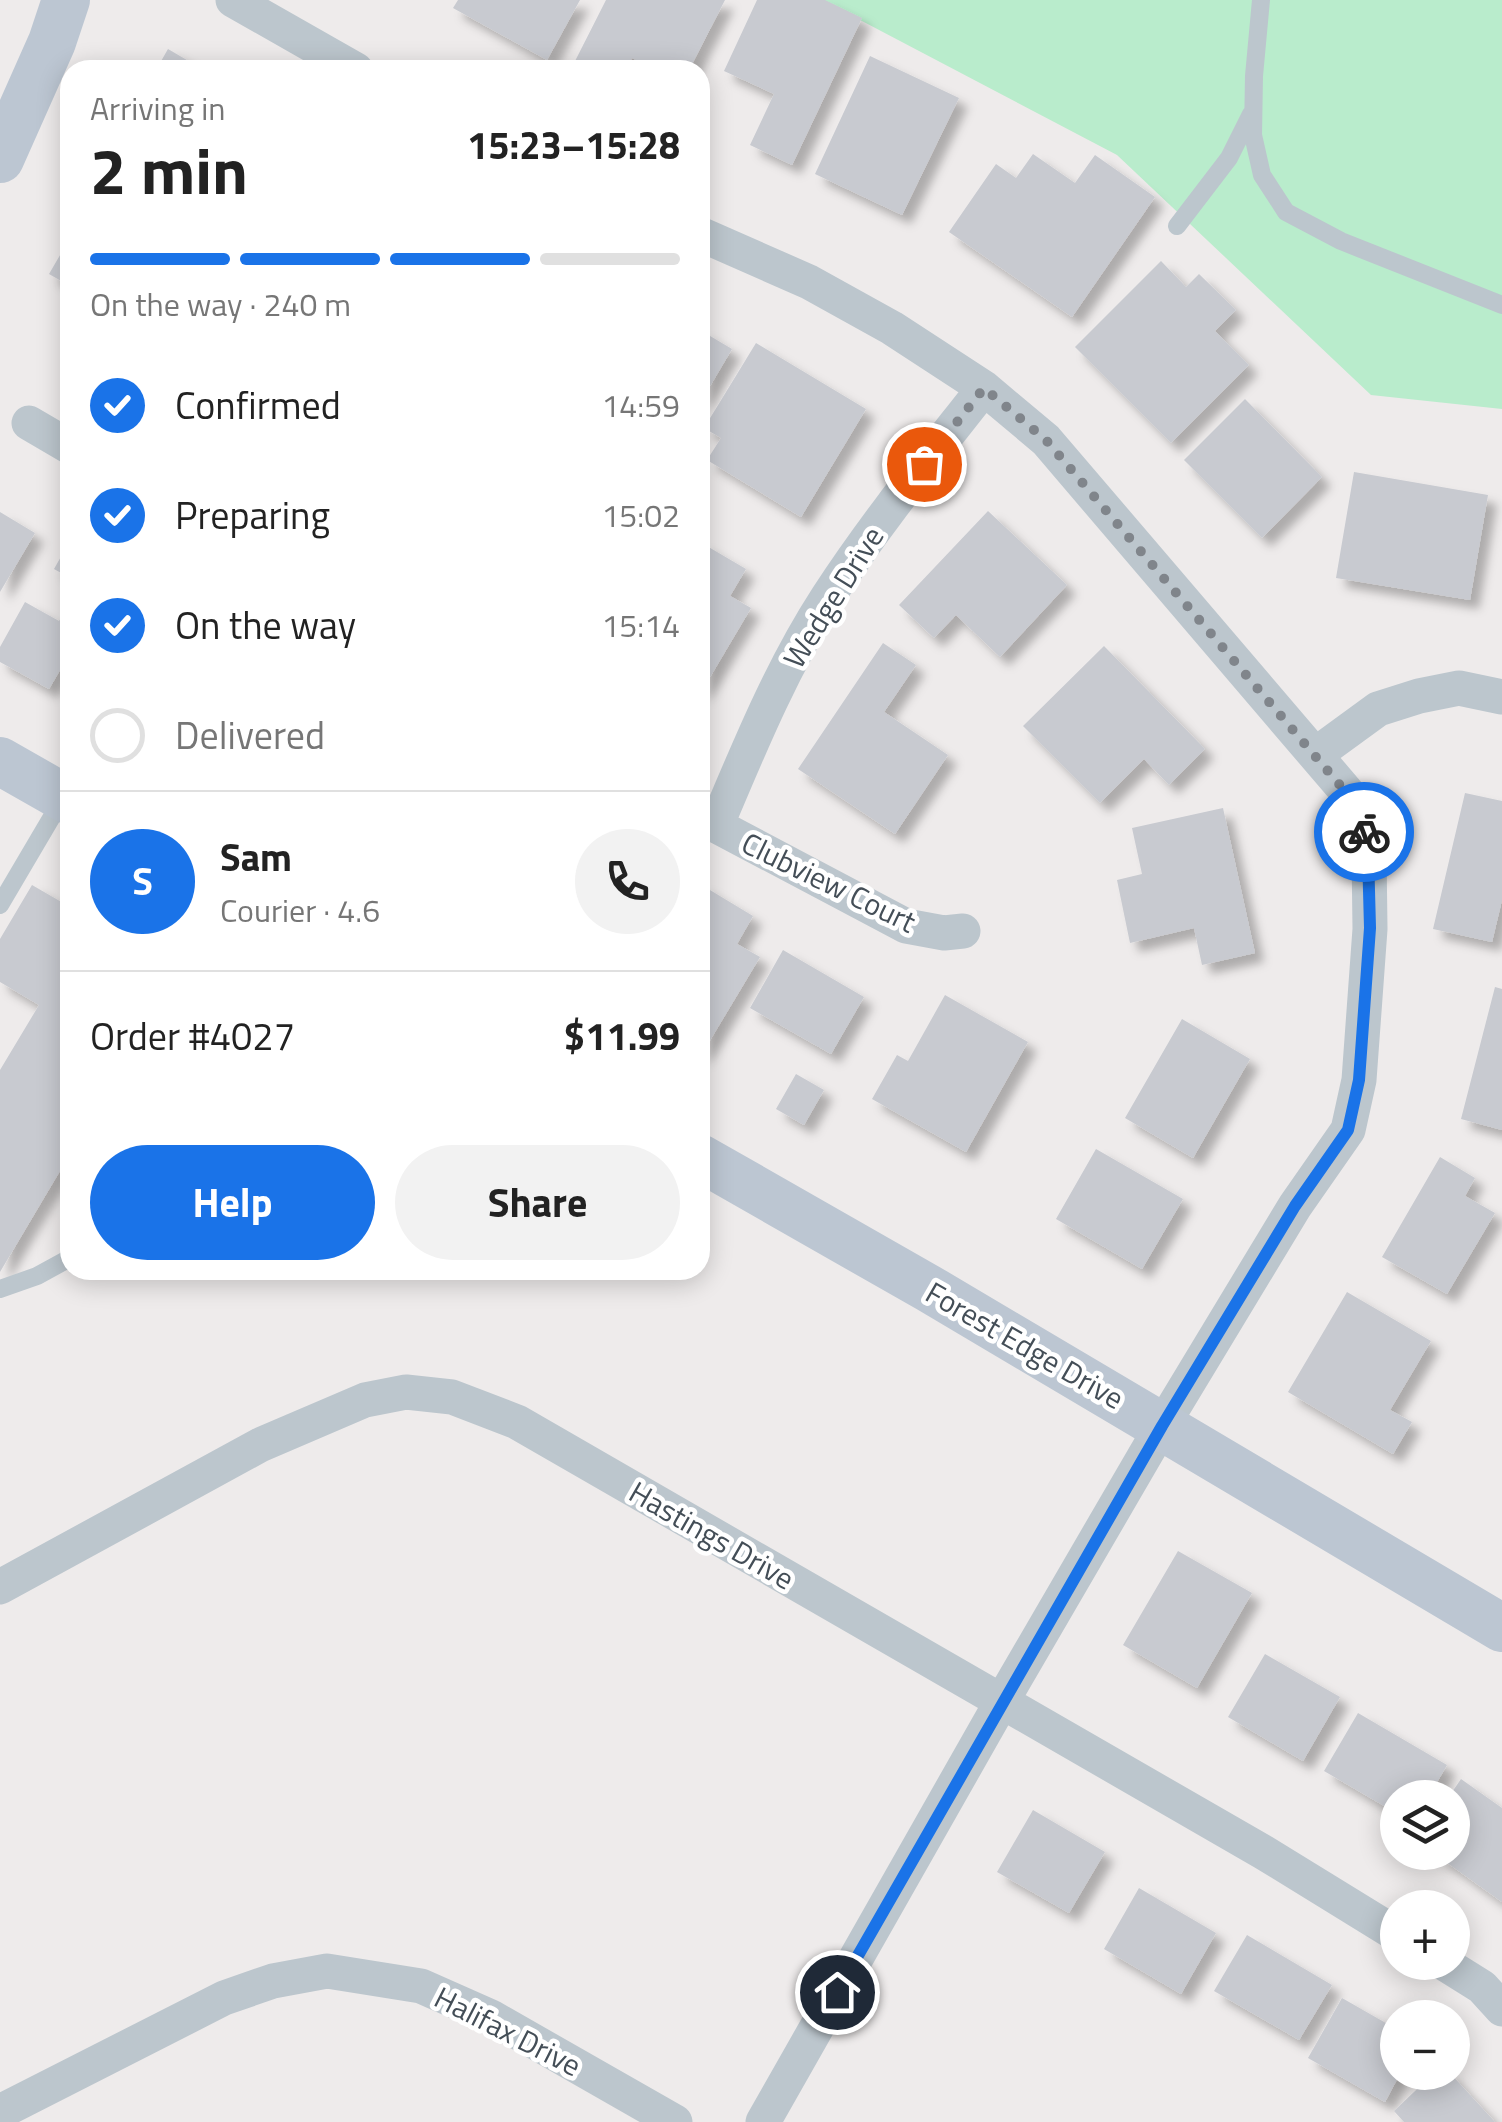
<!DOCTYPE html>
<html lang="en">
<head>
<meta charset="utf-8">
<style>
	:root { --surface:#fff; --page:#f2f2f2; --text:#222; --muted:#767676; --line:#e0e0e0; --accent:#1a73e8 }
	body { margin:0; font-family:"Titillium Web",sans-serif; background:var(--page); color:var(--text); height:100vh; display:flex; flex-direction:column; font-size:38px; white-space:nowrap }
	* { box-sizing:border-box; margin:0 }
	p { font-size:32px; color:var(--muted) }
	.icon { flex:none; width:55px; height:55px; fill:none; stroke:currentColor; stroke-width:2; stroke-linecap:round; stroke-linejoin:round }
	.map { position:relative; flex:1; overflow:hidden }
	.sheet { position:absolute; left:60px; top:60px; width:650px; height:1220px; display:flex; flex-direction:column; background:var(--surface); border-radius:30px; box-shadow:0 5px 25px #0003 }
	.sheet>* { flex:none }
	.fabs { position:absolute; left:1380px; top:1780px; display:grid; gap:20px }
	.fabs a { display:grid; place-items:center; width:90px; height:90px; border-radius:50%; background:var(--surface); box-shadow:0 5px 25px #0003; font-size:50px }
	.pin { position:absolute; display:grid; place-items:center; width:85px; height:85px; color:#fff; margin:-42px; border:5px solid #fff; border-radius:50%; box-shadow:0 2px 10px #0007 }
	.courier { position:absolute; display:grid; place-items:center; width:100px; height:100px; margin:-50px; border:8px solid #1a73e8; border-radius:50%; background:#fff; color:#222; box-shadow:0 2px 12px #0007 }
	.summary em { font-style:normal; font-weight:700 }
	.summary div { display:flex; flex-direction:column-reverse }
	.summary { display:flex; align-items:center; justify-content:space-between; height:170px; padding:0 30px }
	h1 { font-size:65px; font-weight:700; line-height:75px }
	.bar { display:grid; grid-template-columns:repeat(4,1fr); gap:15px 10px; align-content:center; height:120px; padding:0 30px }
	.bar i { height:12px; border-radius:8px; background:var(--line) }
	.bar .selected { background:var(--accent) }
	.bar p { grid-column:span 4 }
	.line { display:flex; align-items:center; gap:25px; padding:0 30px; border-top:2px solid var(--line) }
	.line div { flex:1 }
	.round { display:grid; place-items:center; flex:none; width:105px; height:105px; border-radius:52px; background:var(--page) }
	ol { padding:0 30px; list-style:none }
	li { display:flex; align-items:center; gap:30px; height:110px }
	li p { margin-inline-start:auto }
	li .icon { padding:10px; border-radius:50%; background:var(--accent); color:#fff; stroke-width:4 }
	li:last-child { color:var(--muted) }
	li i { width:55px; height:55px; border:5px solid var(--line); border-radius:50% }
	.primary-button { display:flex; gap:20px; margin-top:auto; padding:20px 30px }
	.primary-button a { flex:1; height:115px; border-radius:60px; background:var(--accent); color:#fff; font-size:40px; font-weight:700; line-height:115px; text-align:center }
	.primary-button a+a { background:var(--page); color:var(--text) }
	.map>svg:first-child { display:block }
</style>
</head>
<body>
<div class="map">
<svg width="1502" height="2122" viewBox="0 0 1502 2122">
	<defs>
		<filter id="shadow"><feDropShadow dx="9" dy="9" stdDeviation="5" flood-color="#0004"/></filter>
	</defs>
	<rect width="100%" height="100%" fill="#eeebeb"/>
	<!-- green -->
	<path fill="#b9eccc" d="M822 0H1502V409L1371 395 1117 155Z"/>
	<!-- building -->
	<path fill="#c8cad0" filter="url(#shadow)" d="M458 0H580L547 60 453 8Z
		M606 0H725L689 70H656L632 58 626 70H573L571 69Z
		M757 0H825L862 18 792 165 750 145 774 94 724 71Z
		M168 49 204 70H156Z
		M870 56 959 98 902 215 815 174Z
		M1033 154 1075 183 1095 155 1155 197 1072 317 949 232 996 164 1016 178Z
		M70 238V286L49 274Z
		M1161 261 1186 287 1199 274 1236 310 1215 331 1249 365 1171 443 1075 347Z
		M700 330 732 349 700 403Z
		M756 343 866 409 801 517 707 460 721 438 704 428Z
		M1245 399 1322 477 1262 538 1184 460Z
		M1354 472 1488 495 1470 600 1336 578Z
		M988 511 1067 585 1000 657 956 615 934 638 899 605Z
		M0 512 35 533 0 592Z
		M700 542 746 569 730 596 751 608 700 694Z
		M67 546 70 547V578L54 569Z
		M25 602 59 621 70 602V653L49 689 0 662V647Z
		M883 643 916 665 884 712 948 755 895 834 798 769Z
		M1104 646 1205 749 1169 785 1144 759 1100 803 1023 726Z
		M1465 793 1502 801V900L1492 942 1433 929Z
		M1223 808 1255 953 1202 965 1194 928 1130 943 1117 880 1142 874 1132 828Z
		M700 884 753 916 737 944 760 957 700 1057Z
		M32 885 70 907V945L63 957 70 962V1154L0 1272V1070L39 1005 0 982V939Z
		M783 950 864 997 831 1054 750 1008Z
		M1495 987 1502 989V1130L1461 1119Z
		M945 995 1028 1042 966 1152 872 1099 897 1055 908 1061Z
		M1182 1019 1250 1059 1193 1158 1125 1118Z
		M796 1074 824 1090 804 1125 776 1109Z
		M1096 1149 1183 1199 1142 1269 1056 1219Z
		M1440 1157 1475 1178 1465 1196 1495 1213 1447 1294 1382 1257Z
		M1347 1292 1431 1341 1390 1410 1412 1422 1393 1454 1288 1392Z
		M1178 1551 1252 1593 1197 1688 1123 1645Z
		M1265 1654 1340 1697 1303 1761 1228 1717Z
		M1358 1713 1447 1765 1428 1798H1398V1814L1324 1771Z
		M1461 1779 1502 1808V1902L1432 1852H1452V1798H1448Z
		M1033 1810 1105 1852 1069 1913 997 1872Z
		M1139 1888 1216 1933 1181 1994 1104 1949Z
		M1247 1935 1332 1985 1299 2040 1214 1991Z
		M1342 1998 1398 2030V2072H1401L1385 2102 1308 2058Z
		M1435 2072H1449L1495 2122H1404L1394 2111Z"/>
	<g fill="none" stroke-linecap="round" stroke-linejoin="round">
		<!-- lane -->
		<path stroke="#bcc6cd" stroke-width="18" d="M1261 0 1254 76 1253 135 1262 175 1286 212 1341 241 1502 305
			M1177 226 1229 158 1251 114
			M0 905 63 798
			M0 1289 37 1276 70 1258"/>
		<!-- street -->
		<path stroke="#bcc6cd" stroke-width="35" d="M233 0 356 70
			M700 234 809 282 892 328 984 388 1046 440 1351 797 1362 819 1369 853 1370 929 1359 1080 1348 1130 1295 1206 1162 1426 1002 1701 763 2122
			M29 423 70 447
			M1315 755 1378 709 1419 696 1459 688 1502 697
			M700 817 906 926 944 933 963 931
			M716 826C749 748 781 669 827 598 875 524 930 457 984 388
			M0 1587 260 1445 365 1400 406 1392 452 1397 517 1422 1263 1852 1398 1935
			M1442 1962 1482 1987 1502 2009
			M0 2112 224 1998 273 1981 327 1971 421 1986 491 2017 675 2122"/>
		<!-- secondary -->
		<path stroke="#bcc6d2" stroke-width="48" d="M0 159 52 42 66 0
			M0 761 70 801
			M700 1158 928 1288 1502 1628"/>
	</g>
	<g fill="none" stroke-linecap="round" stroke-linejoin="round">
		<!-- done -->
		<path stroke="#80858b" stroke-width="10" stroke-dasharray="0 18" d="M924 464 984 388 1046 440 1350 797 1362 819 1364 832"/>
		<!-- route -->
		<path stroke="#1a73e8" stroke-width="12" d="M837 1992 1162 1426 1295 1206 1348 1130 1359 1080 1370 928 1368 853 1364 832"/>
	</g>
	<g text-anchor="middle" dominant-baseline="central" stroke-width="9" stroke-linejoin="round" paint-order="stroke">
		<!-- street labels -->
		<g font-size="30" fill="#444e57" stroke="#fff">
			<text transform="translate(833 597) rotate(-58)">Wedge Drive</text>
			<text transform="translate(829 882) rotate(26)">Clubview Court</text>
			<text transform="translate(1025 1345) rotate(30)">Forest Edge Drive</text>
			<text transform="translate(712 1535) rotate(30)">Hastings Drive</text>
			<text transform="translate(508 2031) rotate(27)">Halifax Drive</text>
		</g>
	</g>
</svg>
<div class="fabs">
<a><svg class="icon" aria-label="layers" viewBox="0 0 24 24"><path d="M12 4l9 5-9 5-9-5zM3 14l9 5 9-5"/></svg></a>
<a>+</a>
<a>−</a>
</div>
<div class="pin" style="left:924px;top:464px;background:#ea580c"><svg class="icon" aria-label="bag" viewBox="0 0 24 24"><path d="M5 8h14l-1 12H6zM9 8a3 3 0 0 1 6 0"/></svg></div>
<div class="pin" style="left:837px;top:1992px;background:#1f2937"><svg class="icon" aria-label="home" viewBox="0 0 24 24"><path d="M3 11l9-7 9 7M6 9v11h12V9"/></svg></div>
<div class="courier" style="left:1364px;top:832px"><svg class="icon" aria-label="bike" viewBox="0 0 24 24"><circle cx="6" cy="16" r="4"/><circle cx="18" cy="16" r="4"/><path d="M6 16l4-8h5l3 8M10 8l3 8H6M13 5h3"/></svg></div>
<section class="sheet">
<div class="summary"><div><h1>2 min</h1><p>Arriving in</p></div><em>15:23–15:28</em></div>
<div class="bar"><i class="selected"></i><i class="selected"></i><i class="selected"></i><i></i><p>On the way · 240 m</p></div>
<ol>
<li><svg class="icon" aria-label="check" viewBox="0 0 24 24"><path d="M5 12l5 5 9-10"/></svg>Confirmed<p>14:59</p></li>
<li><svg class="icon" aria-label="check" viewBox="0 0 24 24"><path d="M5 12l5 5 9-10"/></svg>Preparing<p>15:02</p></li>
<li><svg class="icon" aria-label="check" viewBox="0 0 24 24"><path d="M5 12l5 5 9-10"/></svg>On the way<p>15:14</p></li>
<li><i></i>Delivered</li>
</ol>
<div class="line" style="height:180px"><b class="round" style="background:var(--accent);color:#fff">S</b><div><b>Sam</b><p>Courier · 4.6</p></div><a class="round"><svg class="icon" aria-label="phone" viewBox="0 0 24 24"><path d="M5 4h4l2 5-3 2q2 4 5 5l2-3 5 2v4C11 20 4 13 5 4z"/></svg></a></div>
<div class="line" style="height:130px"><div>Order #4027</div><b>$11.99</b></div>
<div class="primary-button"><a>Help</a><a>Share</a></div>
</section>
</div>
</body>
</html>
